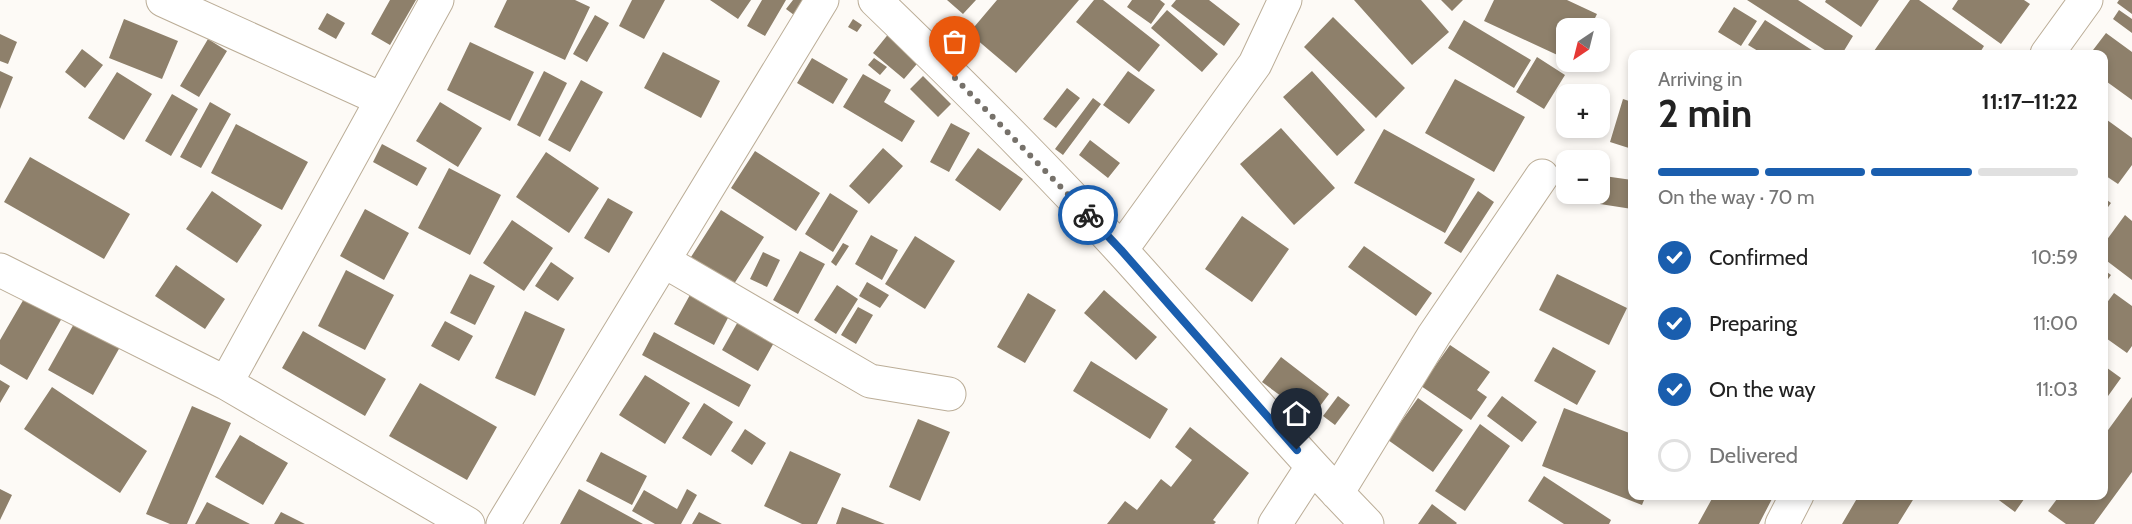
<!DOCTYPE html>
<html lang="en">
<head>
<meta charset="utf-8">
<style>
	:root { --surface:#fff; --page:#f6f6f6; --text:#222; --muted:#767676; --line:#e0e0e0; --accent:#1a5eae }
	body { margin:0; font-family:Cabin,sans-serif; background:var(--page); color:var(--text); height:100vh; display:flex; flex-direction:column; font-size:22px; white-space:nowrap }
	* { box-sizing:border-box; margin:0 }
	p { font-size:20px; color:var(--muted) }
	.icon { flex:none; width:33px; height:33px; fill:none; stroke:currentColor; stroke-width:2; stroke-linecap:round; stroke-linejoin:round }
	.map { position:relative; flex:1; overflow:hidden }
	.panel { position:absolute; left:1628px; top:50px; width:480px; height:450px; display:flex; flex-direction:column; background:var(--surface); border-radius:12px; box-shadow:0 3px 9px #0003 }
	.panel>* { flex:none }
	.needle { width:39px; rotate:215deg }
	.buttons { position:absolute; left:1556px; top:18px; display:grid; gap:12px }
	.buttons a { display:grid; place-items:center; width:54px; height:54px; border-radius:12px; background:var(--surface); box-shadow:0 3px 9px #0003; font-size:30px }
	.pin { position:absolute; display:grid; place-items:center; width:51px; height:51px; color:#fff; margin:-62px -26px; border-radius:50% 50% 50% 0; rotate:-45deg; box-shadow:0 0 6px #0007 }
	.pin .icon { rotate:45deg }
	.courier { position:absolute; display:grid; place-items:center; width:60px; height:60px; margin:-30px; border:4px solid #1a5eae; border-radius:50%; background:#fff; color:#222; box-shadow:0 2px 8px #0007 }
	.headline em { font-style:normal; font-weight:700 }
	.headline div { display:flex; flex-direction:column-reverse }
	.headline { display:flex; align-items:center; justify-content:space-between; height:102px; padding:0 30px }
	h1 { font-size:39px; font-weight:700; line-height:45px }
	.bar { display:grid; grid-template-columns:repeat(4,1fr); gap:9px 6px; align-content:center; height:72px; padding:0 30px }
	.bar i { height:8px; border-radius:4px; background:var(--line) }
	.bar .active { background:var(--accent) }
	.bar p { grid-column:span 4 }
	ol { padding:0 30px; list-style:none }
	li { display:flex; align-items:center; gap:18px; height:66px }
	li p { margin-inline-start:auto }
	li .icon { padding:6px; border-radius:50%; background:var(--accent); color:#fff; stroke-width:4 }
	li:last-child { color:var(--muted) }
	li i { width:33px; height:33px; border:3px solid var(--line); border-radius:50% }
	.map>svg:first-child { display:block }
</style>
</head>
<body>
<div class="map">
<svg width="2132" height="524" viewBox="0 0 2132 524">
	<rect width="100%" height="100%" fill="#fdfaf6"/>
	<!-- building -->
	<path fill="#8e806b" d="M390 0H416L390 45 371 34Z
		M507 0H575L590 7 565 60 494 27Z
		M632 0H665L644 39 619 26Z
		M710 0H751L738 19Z
		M762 0H786L765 36 747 26Z
		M793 0H807L794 15 786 9Z
		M947 0H976L963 14Z
		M997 0H1079L1016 73 969 33Z
		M1094 0H1103L1160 45 1139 72 1076 22Z
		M1132 0H1160L1165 4 1151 24 1127 7Z
		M1176 0H1209L1240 24 1224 46 1171 6Z
		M1354 0H1421L1449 32 1412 65Z
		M1441 0H1463L1452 11Z
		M1494 0H1567L1597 14 1590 28H1566V59L1484 21Z
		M1747 0H1798L1853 36 1842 54H1831Z
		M1826 0H1879L1861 27 1825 2Z
		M1910 0H1919L1984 46 1979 54H1878L1874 51Z
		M1958 0H2024L2030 4 2001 44 1952 9Z
		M2119 0H2132V14L2117 3Z
		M1734 7 1757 21 1741 46 1718 32Z
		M1167 10 1218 54 1202 72 1151 28Z
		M2119 10 2132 19V33L2113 19Z
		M327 13 345 23 336 39 318 29Z
		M595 15 609 23 587 62 573 54Z
		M1333 17 1405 88 1376 118 1304 47Z
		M124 19 178 41 162 79 109 58Z
		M853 19 862 25 857 32 848 27Z
		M1464 20 1531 60 1514 88 1448 48Z
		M1765 20 1818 54H1763L1748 45Z
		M890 32 922 58 904 79 873 53Z
		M2106 33 2132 52V100L2103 79V54H2090Z
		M0 34 17 42 8 64 0 61Z
		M208 39 227 51 199 97 180 86Z
		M470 42 534 72 510 121 447 90Z
		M82 49 103 65 85 88 65 72Z
		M663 52 720 81 701 118 644 88Z
		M1537 57 1565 75 1544 109 1516 92Z
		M812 58 848 79 833 104 797 83Z
		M874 58 887 67 880 75 868 65Z
		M0 71 13 77 0 109Z
		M544 71 567 83 540 137 517 125Z
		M1128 71 1155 90 1129 124 1103 105Z
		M1312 71 1365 130 1337 156 1283 97Z
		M117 72 152 94 124 140 88 118Z
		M863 74 891 90 884 102 915 121 902 142 843 107Z
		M923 76 951 104 938 117 910 89Z
		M1455 79 1525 117 1494 172 1425 133Z
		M581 80 603 92 570 152 548 140Z
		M1067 88 1080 98 1056 128 1043 119Z
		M172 94 198 109 171 156 145 141Z
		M1093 98 1101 104 1063 155 1055 149Z
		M1623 99 1632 102V149L1610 142Z
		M210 102 231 114 201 168 180 157Z
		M440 102 482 128 458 167 416 141Z
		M2103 117 2132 138V165L2118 184 2103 174Z
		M951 123 970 133 949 172 930 162Z
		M236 124 308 162 282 210 211 173Z
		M1281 128 1335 188 1294 225 1240 164Z
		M1384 129 1475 179 1445 233 1354 183Z
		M1090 140 1120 163 1108 178 1079 155Z
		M382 144 427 168 417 186 373 162Z
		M883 148 903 166 869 204 849 186Z
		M978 148 1023 179 1000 211 955 180Z
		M755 151 820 193 796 231 731 188Z
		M546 152 599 188 569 233 516 197Z
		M30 157 130 214 104 259 4 202Z
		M449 168 501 195 470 255 418 228Z
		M1604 176 1632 180V209L1600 204Z
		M212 191 262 225 237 263 186 229Z
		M1478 191 1494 202 1461 253 1444 243Z
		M830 193 858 211 833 252 805 234Z
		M2103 197 2111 203 2103 214Z
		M608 198 633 212 609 253 584 238Z
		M365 209 409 233 384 280 340 256Z
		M721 210 764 237 734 284 691 257Z
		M2125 215 2132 221V280L2103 258V245Z
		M1242 216 1289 249 1252 302 1205 269Z
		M512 220 553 248 524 291 483 263Z
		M871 235 898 250 882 280 855 264Z
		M915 236 955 261 925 309 885 284Z
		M843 243 849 246 836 266 831 262Z
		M1364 246 1432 293 1416 316 1348 267Z
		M800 251 825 264 798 314 773 300Z
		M763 252 780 260 767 287 750 279Z
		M551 262 574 278 558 301 535 286Z
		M176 265 225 299 205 329 155 296Z
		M2103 269 2111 275 2103 286Z
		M346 270 394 295 365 350 318 326Z
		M470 274 495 286 475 325 450 313Z
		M1557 274 1627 308 1609 345 1539 310Z
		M867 282 889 295 880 308 859 296Z
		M837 285 858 299 836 334 814 320Z
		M1104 290 1157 337 1136 360 1084 313Z
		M691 293 730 314 714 345 674 324Z
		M1028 293 1056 310 1025 363 997 347Z
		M2114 293 2132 306V346L2127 353 2103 336V308Z
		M25 297 62 318 27 380 0 364V340Z
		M858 307 873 315 856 344 841 335Z
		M525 311 565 329 535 396 495 378Z
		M740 318 776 339 758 371 722 350Z
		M445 321 473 336 459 361 431 346Z
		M75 322 120 347 93 395 48 370Z
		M303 331 386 379 365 416 282 368Z
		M654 332 751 385 739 407 642 355Z
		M1450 345 1490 372 1477 390 1487 397 1471 420 1421 386Z
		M1553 347 1596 371 1577 405 1534 381Z
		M1281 357 1329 394 1311 418 1262 382Z
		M1091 361 1168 409 1150 439 1073 391Z
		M2103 365 2121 378 2103 403Z
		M645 375 690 403 665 444 619 415Z
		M0 380 10 386 0 403Z
		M420 383 497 427 467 480 389 436Z
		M52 387 147 451 120 493 24 429Z
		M1338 396 1350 405 1335 425 1323 416Z
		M1502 396 1537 422 1522 442 1487 416Z
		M2132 397V472L2094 524H2066L2048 511 2060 495H2103V437Z
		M1418 398 1463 430 1433 472 1388 440Z
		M704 403 733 422 711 456 682 438Z
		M192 406 231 423 187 524H170L146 514Z
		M1564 408 1632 434V495H1646L1642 505 1542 466Z
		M918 419 950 432 920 501 889 487Z
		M1480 424 1510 446 1465 511 1435 491Z
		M1190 427 1249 473 1213 520 1216 522 1214 524H1107L1125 501 1137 510 1161 479 1171 487 1192 460 1175 447Z
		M745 429 766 443 752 465 731 451Z
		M240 435 288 463 263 505 215 477Z
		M790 451 841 474 817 524H802L764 506Z
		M601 452 647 476 632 505 586 481Z
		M1544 476 1611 520 1609 524H1564L1528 501Z
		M0 489 12 495 0 520Z
		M579 489 643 524H560Z
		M687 489 697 495 681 524H655L632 511 644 490 677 509Z
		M1714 495H1774L1759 524H1698Z
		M1859 495H1916L1898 524H1842Z
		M1992 495H2027L2015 512Z
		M207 502 250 524H195Z
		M1432 504 1457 523 1456 524H1418Z
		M842 507 885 524H836Z
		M281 512 305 524H274Z
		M699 512 722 524H692Z"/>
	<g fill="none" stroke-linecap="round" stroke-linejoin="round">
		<defs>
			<path id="minor" d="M163 0 381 99
				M875 0C959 81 1042 163 1121 250 1204 341 1281 436 1367 524
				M2047 54 2086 0
				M1121 250 1255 64 1285 0
				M664 261 870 381 949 394
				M0 270 226 383 468 524
				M226 383 437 0
				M1337 493 1434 335 1542 176
				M503 524 822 0
				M1275 524 1312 467
				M1782 524 1797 495"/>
		</defs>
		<!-- minor casing -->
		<use href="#minor" stroke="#bbad97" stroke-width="35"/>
		<!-- minor -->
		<use href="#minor" stroke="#fff" stroke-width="33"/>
	</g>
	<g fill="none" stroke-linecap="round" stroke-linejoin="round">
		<!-- done -->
		<path stroke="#76716a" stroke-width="6" stroke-dasharray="0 10.8" d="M955 78 1088 215"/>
		<!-- route -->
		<path stroke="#1a5eae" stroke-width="8" d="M1088 215 1121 250 1297 450"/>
	</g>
</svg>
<div class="buttons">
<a><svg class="needle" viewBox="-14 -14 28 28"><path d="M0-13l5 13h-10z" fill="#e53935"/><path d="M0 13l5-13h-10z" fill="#767676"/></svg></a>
<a>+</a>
<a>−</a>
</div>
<div class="pin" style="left:955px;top:78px;background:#ea580c"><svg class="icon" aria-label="bag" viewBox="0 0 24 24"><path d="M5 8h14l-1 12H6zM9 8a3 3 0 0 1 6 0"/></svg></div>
<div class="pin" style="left:1297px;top:450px;background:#1f2937"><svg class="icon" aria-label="home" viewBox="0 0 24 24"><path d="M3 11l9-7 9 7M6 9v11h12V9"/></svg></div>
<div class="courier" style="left:1088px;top:215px"><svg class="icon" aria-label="bike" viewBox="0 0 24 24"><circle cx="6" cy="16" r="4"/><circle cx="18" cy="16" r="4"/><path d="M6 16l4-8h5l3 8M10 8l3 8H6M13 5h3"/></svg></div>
<section class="panel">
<div class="headline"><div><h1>2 min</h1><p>Arriving in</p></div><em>11:17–11:22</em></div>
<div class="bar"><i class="active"></i><i class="active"></i><i class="active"></i><i></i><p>On the way · 70 m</p></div>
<ol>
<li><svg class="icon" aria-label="check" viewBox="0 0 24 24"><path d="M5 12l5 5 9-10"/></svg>Confirmed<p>10:59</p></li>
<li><svg class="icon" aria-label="check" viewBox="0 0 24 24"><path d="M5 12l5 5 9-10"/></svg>Preparing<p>11:00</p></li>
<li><svg class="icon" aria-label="check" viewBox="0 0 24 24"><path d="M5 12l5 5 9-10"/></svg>On the way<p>11:03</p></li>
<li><i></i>Delivered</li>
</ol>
</section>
</div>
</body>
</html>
